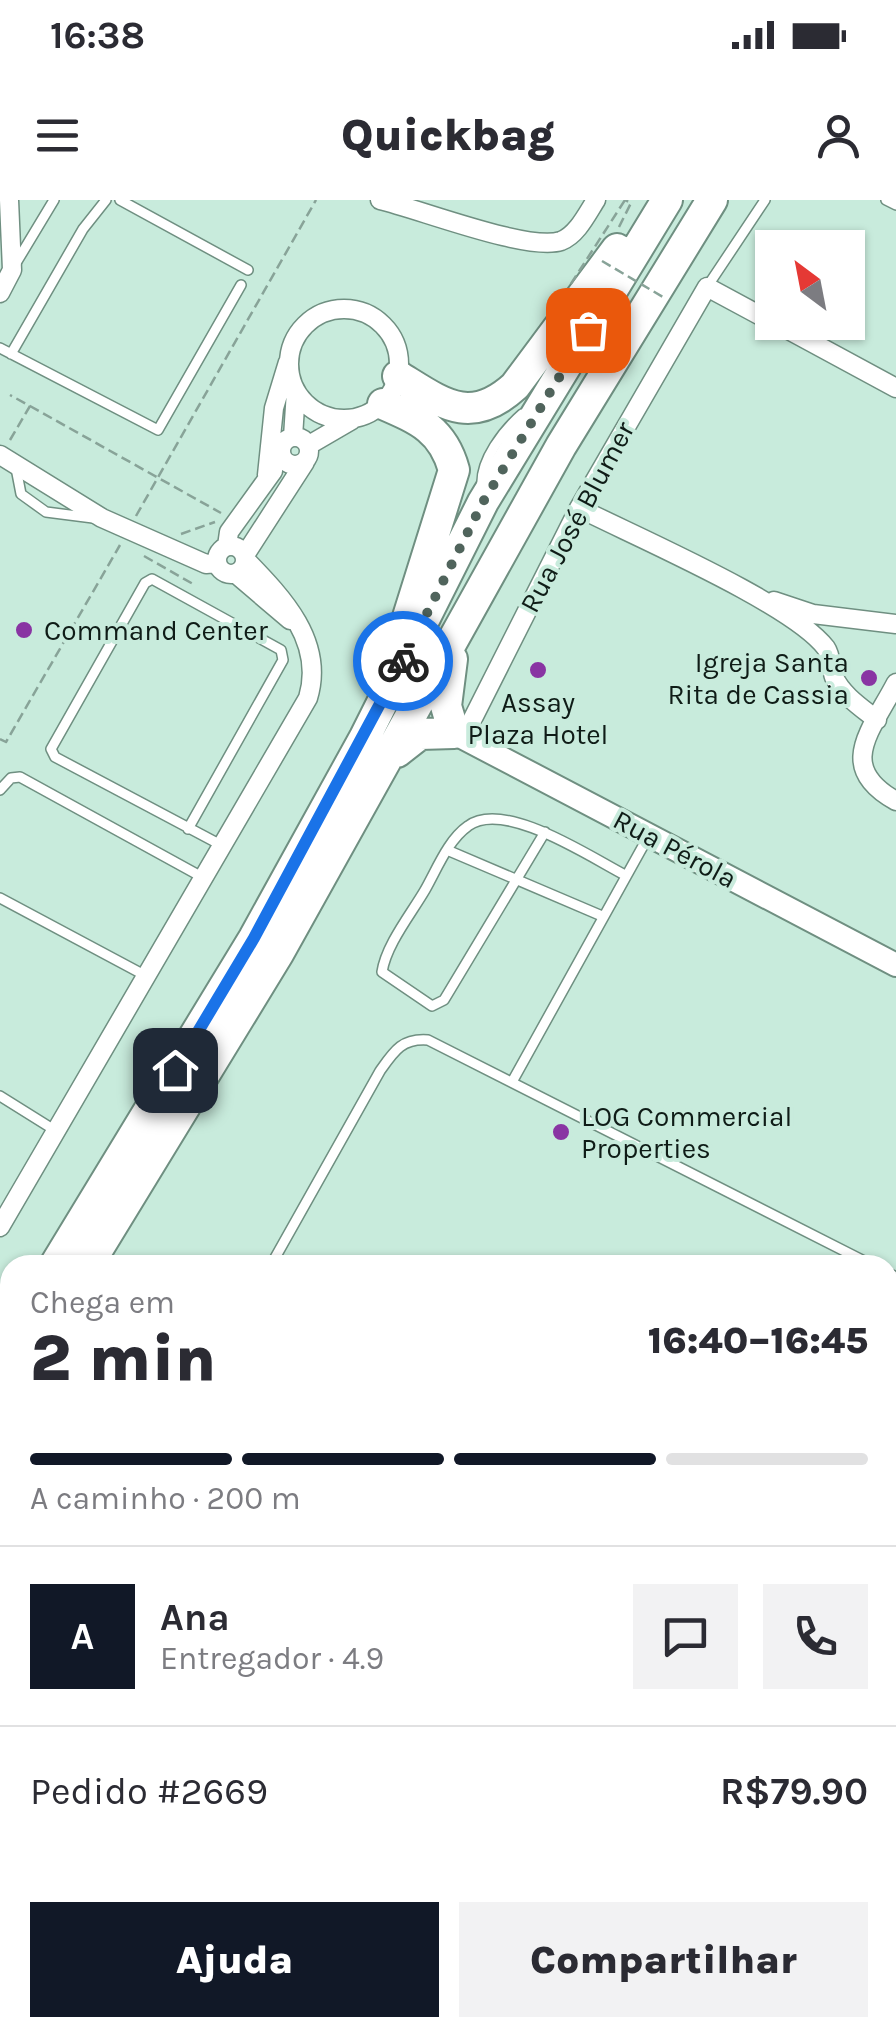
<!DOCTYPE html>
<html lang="pt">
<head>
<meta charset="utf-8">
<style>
	:root { --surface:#fff; --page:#f2f2f3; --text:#2b2b33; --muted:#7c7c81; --line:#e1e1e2; --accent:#111827 }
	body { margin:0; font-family:Karla,sans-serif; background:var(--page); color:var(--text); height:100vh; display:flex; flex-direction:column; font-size:38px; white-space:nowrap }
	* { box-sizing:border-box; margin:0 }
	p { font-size:32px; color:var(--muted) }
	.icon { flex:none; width:55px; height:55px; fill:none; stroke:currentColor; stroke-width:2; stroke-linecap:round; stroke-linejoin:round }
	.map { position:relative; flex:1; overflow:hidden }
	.sheet { position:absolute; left:0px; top:1055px; width:898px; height:782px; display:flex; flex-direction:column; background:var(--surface); border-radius:30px 30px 0 0; box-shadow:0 2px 8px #0004 }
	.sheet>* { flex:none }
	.needle { width:65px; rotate:328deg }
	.fabs { position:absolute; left:755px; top:30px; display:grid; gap:20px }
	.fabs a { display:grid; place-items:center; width:110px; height:110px; border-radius:0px; background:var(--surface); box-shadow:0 2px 8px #0004; font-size:50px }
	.pin { position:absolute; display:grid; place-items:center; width:85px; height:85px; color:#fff; margin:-42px; border-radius:20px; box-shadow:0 5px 15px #0006 }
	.courier { position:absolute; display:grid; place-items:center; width:100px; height:100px; margin:-50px; border:8px solid #1a73e8; border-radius:50%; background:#fff; color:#222; box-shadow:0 2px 12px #0007 }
	.headline em { font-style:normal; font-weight:800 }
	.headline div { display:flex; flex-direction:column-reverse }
	.headline { display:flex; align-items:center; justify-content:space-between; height:170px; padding:0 30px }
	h1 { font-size:65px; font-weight:800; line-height:75px }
	.bar { display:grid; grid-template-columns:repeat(4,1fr); gap:15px 10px; align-content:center; height:120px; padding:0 30px }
	.bar i { height:12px; border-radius:8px; background:var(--line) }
	.bar .on { background:var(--accent) }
	.bar p { grid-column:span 4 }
	.line { display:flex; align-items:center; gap:25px; padding:0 30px; border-top:2px solid var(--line) }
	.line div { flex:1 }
	.round { display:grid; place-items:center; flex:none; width:105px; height:105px; border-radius:0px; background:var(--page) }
	.cta { display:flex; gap:20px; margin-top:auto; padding:20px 30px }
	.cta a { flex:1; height:115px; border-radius:0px; background:var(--accent); color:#fff; font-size:40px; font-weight:800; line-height:115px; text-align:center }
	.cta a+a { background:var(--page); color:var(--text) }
	.status { display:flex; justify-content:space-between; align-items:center; height:70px; padding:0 50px; background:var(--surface); direction:ltr }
	.status svg { height:28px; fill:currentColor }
	header { display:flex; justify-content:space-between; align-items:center; height:130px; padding:0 30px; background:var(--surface); font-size:45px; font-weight:800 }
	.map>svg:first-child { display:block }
</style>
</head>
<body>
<div class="status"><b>16:38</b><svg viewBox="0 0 49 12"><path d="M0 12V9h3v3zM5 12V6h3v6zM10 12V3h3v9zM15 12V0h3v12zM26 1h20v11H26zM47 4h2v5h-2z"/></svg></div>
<header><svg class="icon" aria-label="menu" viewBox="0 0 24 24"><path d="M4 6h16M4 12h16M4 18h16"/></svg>Quickbag<svg class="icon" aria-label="person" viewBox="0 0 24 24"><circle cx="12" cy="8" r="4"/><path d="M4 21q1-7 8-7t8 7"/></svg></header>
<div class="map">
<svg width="896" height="1837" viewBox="0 0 896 1837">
	<rect width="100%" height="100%" fill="#c8ebdc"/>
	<!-- green -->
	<path fill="#a3d3bf" d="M0 1721 10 1729V1811L0 1810Z
		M206 1828H318L382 1837H312Z"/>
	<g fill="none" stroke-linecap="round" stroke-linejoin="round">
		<defs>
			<path id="service" d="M120 0 248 70
				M886 0 896 5
				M16 63 54 0
				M707 87 765 0
				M0 148 158 230 241 85
				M11 154 83 29 106 0
				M16 268 21 294 46 312 93 318
				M482 286C480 260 504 230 522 214
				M0 590 11 578 20 577 202 677
				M188 629 283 460 281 450 152 379 145 383 51 549 55 557 221 645
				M545 632 444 800 432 806 382 772C386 745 411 714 425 690 437 669 448 640 468 626 504 599 590 657 625 675
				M447 650 602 716
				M0 698 148 777
				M512 882 648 637
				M0 896 56 931
				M271 1065 380 871C394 851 402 838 428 840L872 1065
				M888 1073 896 1077
				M888 1671 896 1654"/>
			<path id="minor" d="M380 0C419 9 528 52 561 41 577 35 587 14 596 0
				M0 93 12 70 9 0
				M289 164a55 55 0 1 1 110 0a55 55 0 1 1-110 0Z
				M774 122 896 188
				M281 251a14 14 0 1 1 28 0a14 14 0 1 1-28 0Z
				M293 237 296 191
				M309 245 352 220
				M0 255 102 318 206 364 217 363
				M267 275 274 208 288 162
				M579 308C634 336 793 404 826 448 831 455 831 468 834 477 842 495 862 508 877 520
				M217 360a14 14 0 1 1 28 0a14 14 0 1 1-28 0Z
				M227 346 229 332 273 271
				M245 355 305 262
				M236 374 290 420
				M774 401 813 414 896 424
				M896 483C871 531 835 567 896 601
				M463 538 579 308 707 87 772 122
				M0 1027 308 498C325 442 283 398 246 360"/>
			<path id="tertiary" d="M454 533 896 765"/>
			<path id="trunk" d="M398 176C442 203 470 227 515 186L617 49
				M383 204C420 220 443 230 454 270L408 417
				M397 552 420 534 454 533 446 506 452 459
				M55 1065 254 738 365 537 483 302 667 0
				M88 1065 278 754 561 246 712 0"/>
			<path id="motorway" d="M0 1154 10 1138
				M0 1215 1 1212
				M0 1710 10 1719
				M356 1828 423 1837
				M0 1835 26 1837"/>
		</defs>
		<!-- service casing -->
		<use href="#service" stroke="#6f8f81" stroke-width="12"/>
		<!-- minor casing -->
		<use href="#minor" stroke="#6f8f81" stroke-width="21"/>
		<!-- tertiary casing -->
		<use href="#tertiary" stroke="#6f8f81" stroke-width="26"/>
		<!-- trunk casing -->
		<use href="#trunk" stroke="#6f8f81" stroke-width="34"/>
		<!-- motorway casing -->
		<use href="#motorway" stroke="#6f8f81" stroke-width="36"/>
		<!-- path -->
		<path stroke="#88a398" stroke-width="2.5" stroke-dasharray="10 5" stroke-linecap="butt" d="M619 27 631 3 625 0
			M30 206 221 313
			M10 240 30 206 10 195
			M136 316 316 0
			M181 334 215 322
			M144 356 193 384
			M0 539 6 542 120 345"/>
		<!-- service -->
		<use href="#service" stroke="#fff" stroke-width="9"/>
		<!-- minor -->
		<use href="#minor" stroke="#fff" stroke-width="18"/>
		<!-- tertiary -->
		<use href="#tertiary" stroke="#fff" stroke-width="22"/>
		<!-- trunk -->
		<use href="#trunk" stroke="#fff" stroke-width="30"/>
		<!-- motorway -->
		<use href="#motorway" stroke="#fff" stroke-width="32"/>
		<!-- path-bridge -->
		<path stroke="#88a398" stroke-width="2.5" stroke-dasharray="10 5" stroke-linecap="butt" d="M602 61 663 97
			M569 95 565 93 625 0"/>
	</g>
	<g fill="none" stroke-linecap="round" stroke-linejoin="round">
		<!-- done -->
		<path stroke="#50645c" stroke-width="10" stroke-dasharray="0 18" d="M403 461 483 302 588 130"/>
		<!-- route -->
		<path stroke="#1a73e8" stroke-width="12" d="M175 870 254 738 403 461"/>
	</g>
	<!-- markers -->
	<g fill="#8934a3" stroke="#c8ebdc" stroke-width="4">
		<circle cx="24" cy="430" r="10"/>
		<circle cx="538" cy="470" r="10"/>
		<circle cx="869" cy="478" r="10"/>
		<circle cx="561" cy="932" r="10"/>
	</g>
	<g text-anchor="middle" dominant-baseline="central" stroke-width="8" stroke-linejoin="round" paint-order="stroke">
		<!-- street labels -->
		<g font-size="28" fill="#0f1c17" stroke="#c8ebdc">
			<text transform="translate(577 317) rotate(-62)">Rua José Blumer</text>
			<text transform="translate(675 649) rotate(28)">Rua Pérola</text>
		</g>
		<!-- poi labels -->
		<g font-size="28" fill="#0f1c17" stroke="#c8ebdc" text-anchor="start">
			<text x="44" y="430">Command Center</text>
			<text x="849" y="462" text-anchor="end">Igreja Santa<tspan x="849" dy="32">Rita de Cassia</tspan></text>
			<text x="538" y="502" text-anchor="middle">Assay<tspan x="538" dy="32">Plaza Hotel</tspan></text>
			<text x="581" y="916">LOG Commercial<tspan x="581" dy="32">Properties</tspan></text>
		</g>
	</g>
</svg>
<div class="fabs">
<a><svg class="needle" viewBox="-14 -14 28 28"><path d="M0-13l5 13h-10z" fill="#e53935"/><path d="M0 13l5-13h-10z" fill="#7c7c81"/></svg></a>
</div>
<div class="pin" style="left:588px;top:130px;background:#ea580c"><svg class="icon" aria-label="bag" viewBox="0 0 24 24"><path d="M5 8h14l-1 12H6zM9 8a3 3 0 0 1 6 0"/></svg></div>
<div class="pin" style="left:175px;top:870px;background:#1f2937"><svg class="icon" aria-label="home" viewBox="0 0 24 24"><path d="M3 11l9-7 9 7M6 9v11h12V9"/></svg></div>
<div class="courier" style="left:403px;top:461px"><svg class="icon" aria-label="bike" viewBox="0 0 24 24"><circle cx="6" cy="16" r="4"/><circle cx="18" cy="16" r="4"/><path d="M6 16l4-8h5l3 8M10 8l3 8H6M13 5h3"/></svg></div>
<section class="sheet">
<div class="headline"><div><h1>2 min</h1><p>Chega em</p></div><em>16:40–16:45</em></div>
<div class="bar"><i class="on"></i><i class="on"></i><i class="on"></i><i></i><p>A caminho · 200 m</p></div>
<div class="line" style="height:180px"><b class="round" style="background:var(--accent);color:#fff">A</b><div><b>Ana</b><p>Entregador · 4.9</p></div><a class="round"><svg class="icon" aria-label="chat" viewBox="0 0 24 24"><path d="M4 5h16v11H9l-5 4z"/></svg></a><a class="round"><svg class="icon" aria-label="phone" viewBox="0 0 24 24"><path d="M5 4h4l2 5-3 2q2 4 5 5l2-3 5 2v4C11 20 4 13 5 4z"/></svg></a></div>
<div class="line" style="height:130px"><div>Pedido #2669</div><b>R$79.90</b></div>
<div class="cta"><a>Ajuda</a><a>Compartilhar</a></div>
</section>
</div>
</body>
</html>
